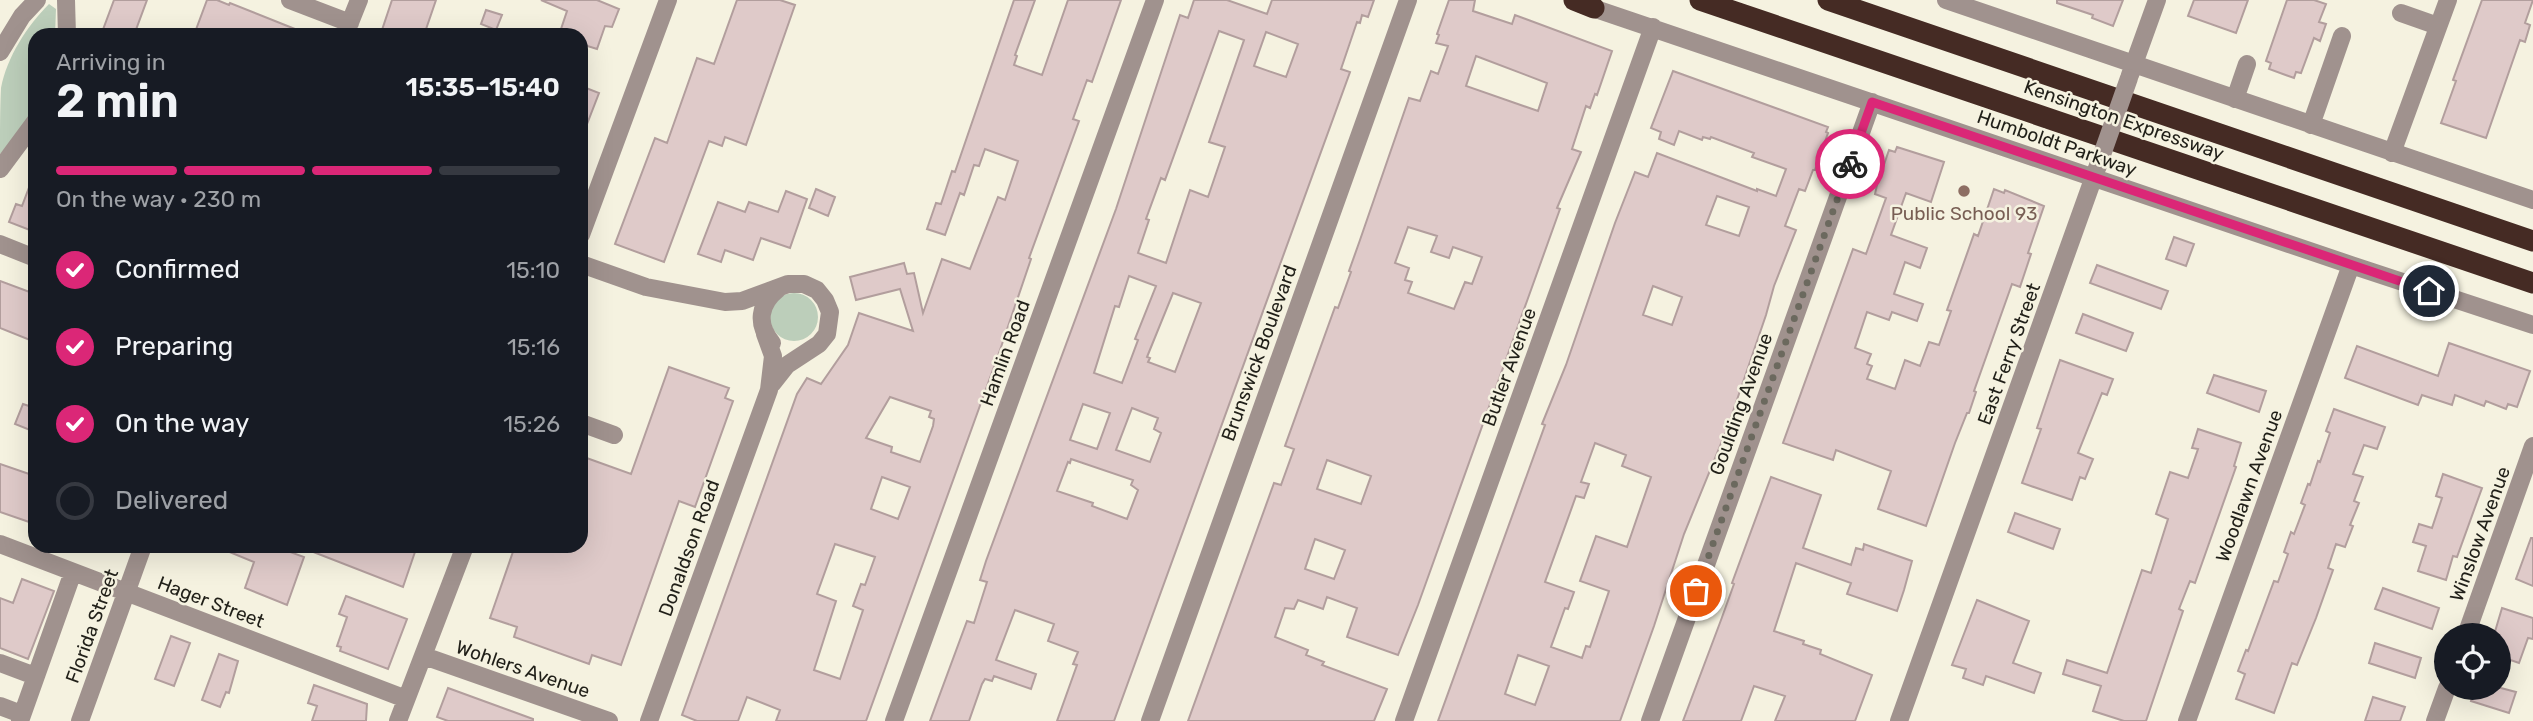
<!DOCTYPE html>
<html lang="en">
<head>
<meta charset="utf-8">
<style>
	:root { --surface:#171b24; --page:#20242c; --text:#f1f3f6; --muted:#9ea1a6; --line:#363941; --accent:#db2777 }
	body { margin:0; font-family:Rubik,sans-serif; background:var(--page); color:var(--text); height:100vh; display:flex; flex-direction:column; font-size:26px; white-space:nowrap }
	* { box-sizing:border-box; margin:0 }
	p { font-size:23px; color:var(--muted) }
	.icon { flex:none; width:38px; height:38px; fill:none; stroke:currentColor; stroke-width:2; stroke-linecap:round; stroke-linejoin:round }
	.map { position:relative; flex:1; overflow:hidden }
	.details { position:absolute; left:28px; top:28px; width:560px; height:525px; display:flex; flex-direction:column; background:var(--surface); border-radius:21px; box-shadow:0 7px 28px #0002 }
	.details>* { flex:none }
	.controls { position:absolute; left:2434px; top:623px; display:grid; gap:14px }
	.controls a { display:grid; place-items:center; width:77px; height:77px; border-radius:50%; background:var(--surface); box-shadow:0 7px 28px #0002; font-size:35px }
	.pin { position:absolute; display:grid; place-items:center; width:60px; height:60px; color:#fff; margin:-30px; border:4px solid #fff; border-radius:50%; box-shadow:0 2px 7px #0007 }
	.courier { position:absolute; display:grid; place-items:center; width:70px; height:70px; margin:-35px; border:5px solid #db2777; border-radius:50%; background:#fff; color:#222; box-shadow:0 2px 9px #0007 }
	.summary em { font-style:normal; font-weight:600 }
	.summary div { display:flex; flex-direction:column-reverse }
	.summary { display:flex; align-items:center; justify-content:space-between; height:119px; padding:0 28px }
	h1 { font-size:46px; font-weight:600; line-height:52px }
	.bar { display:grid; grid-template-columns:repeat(4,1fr); gap:10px 7px; align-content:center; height:84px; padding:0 28px }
	.bar i { height:9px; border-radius:5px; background:var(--line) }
	.bar .current { background:var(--accent) }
	.bar p { grid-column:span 4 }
	ol { padding:0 28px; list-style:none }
	li { display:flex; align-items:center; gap:21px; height:77px }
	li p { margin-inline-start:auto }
	li .icon { padding:7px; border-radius:50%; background:var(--accent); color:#fff; stroke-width:4 }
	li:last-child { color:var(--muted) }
	li i { width:38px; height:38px; border:4px solid var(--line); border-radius:50% }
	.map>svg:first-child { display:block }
</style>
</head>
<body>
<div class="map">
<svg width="2533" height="721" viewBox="0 0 2533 721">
	<rect width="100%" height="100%" fill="#f5f2e0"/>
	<!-- green -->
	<path fill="#bcceba" d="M49 4 56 9 55 35H35V106L19 132 0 154C0 133 0 108 1 88 7 57 27 26 49 4Z
		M770 317a24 24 0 1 1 48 0a24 24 0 1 1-48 0Z"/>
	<!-- building -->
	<path fill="#dfcac9" stroke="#b29e9d" stroke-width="2" fill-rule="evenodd" d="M114 0H147L134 35H101Z
		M207 0H217L229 5 230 3 310 35H194Z
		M392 0H436L424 35H385L387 31 382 30Z
		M541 0H597L619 9 612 27 605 26 597 49 581 44V35H559L567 11Z
		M737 0H780L795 5 746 145 725 137 722 146 709 141 664 262 615 244 655 138 667 143 697 58 714 64Z
		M1014 0H1035L1015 55 1017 56 1014 65 1042 75 1068 0H1121L1092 82 1087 80 1073 119 1079 121 1029 258 1031 259 999 353 866 721H776L780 710 747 697 738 721H697L682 715 797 394 807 378 821 384 848 345 859 313 913 331 900 289 856 300 850 277 904 263 907 274 914 273 923 313 942 259 970 269 998 197 1005 200 1018 161 985 149 979 166 974 165 964 195 960 193 945 235 927 229 936 203 941 204 952 171 955 172ZM890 397 931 411 929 417 934 419 933 426 920 462 891 452 892 447 866 438ZM882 477 910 487 898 519 871 509ZM835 544 875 557 865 585 861 584 853 606 863 610 840 679 814 670 836 601 817 594Z
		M1194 0H1227L1267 14 1272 0H1374L1368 17 1362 15 1360 23 1357 22 1341 69 1350 72 1114 721H1057L1077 665 1073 664 1078 652 1048 641 1054 624 1015 610 996 660 1036 674 1031 689 994 676 992 681 985 679 982 684 969 721H930L967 621 974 623 987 582 980 580 986 561 1116 209 1180 15 1188 18ZM1219 31 1244 40 1209 142 1225 147 1208 197 1190 190 1166 263 1138 253 1149 220 1146 219 1161 178 1165 180ZM1266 32 1298 44 1286 77 1254 66ZM1129 276 1156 286 1135 339 1138 340 1122 383 1094 373 1115 306 1119 307ZM1173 293 1201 303 1175 372 1148 362 1150 358 1147 357ZM1083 404 1110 413 1097 449 1070 440ZM1132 408 1158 418 1154 429 1161 433 1150 462 1116 450ZM1071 459 1133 480 1131 485 1138 490 1127 519 1092 506 1093 503 1057 491 1068 462 1070 463Z
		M1449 0H1475L1473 11 1512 24 1515 15 1612 51 1597 95 1595 94 1590 108 1586 106 1572 149 1581 152 1557 208 1560 209 1418 605 1398 655 1347 637 1357 608 1327 597 1323 609 1298 600 1294 609 1285 608 1275 637 1308 650 1306 655 1324 662 1322 665 1387 689 1374 721H1188L1274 483 1281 485 1294 449 1285 446 1335 307 1338 308 1351 272 1349 271 1360 240 1409 98 1420 101 1431 71 1438 74 1448 46 1436 43 1439 35 1437 34ZM1476 56 1547 83 1538 111 1466 86ZM1408 227 1437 236 1431 252 1449 258 1453 247 1482 257 1472 284 1465 282 1454 309 1408 293 1412 282 1405 280 1409 268 1395 263ZM1327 460 1371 476 1361 504 1317 489ZM1315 539 1345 550 1334 579 1305 569Z
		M2057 0H2123L2113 26 2092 18 2093 15 2057 3Z
		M2194 0H2248L2236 33 2188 16Z
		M2287 0H2314L2326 4 2319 22 2326 24 2320 41 2314 38 2301 73 2296 72 2294 78 2269 69 2271 63 2266 61Z
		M2482 0H2533L2525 23 2530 25 2525 42 2520 40 2486 138 2441 123 2456 81 2453 80Z
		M486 10 502 15 496 30 481 24Z
		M1673 71 1828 127 1826 132 1828 133 1815 170H1813L1805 191 1799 189 1785 226 1796 230 1774 286 1766 315 1727 429 1684 534 1654 626 1620 721H1438L1545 425 1542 424 1566 365 1615 223 1635 172 1648 177 1657 153 1757 191V189L1776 196 1786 169 1752 157 1754 153 1711 137 1710 139 1703 137 1702 140 1679 131 1674 145 1659 139 1661 132 1651 128ZM1717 196 1749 207 1739 236 1706 225ZM1653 286 1682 297 1672 325 1643 315ZM1595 443 1626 455 1622 466 1651 477 1627 547 1596 536 1580 581 1609 591 1590 647 1586 646 1582 658 1551 647 1565 608 1568 609 1574 592 1545 582 1576 496 1584 498 1589 484 1581 482ZM1518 655 1549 666 1535 705 1505 694Z
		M581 86 599 93 582 137H581Z
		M1897 147 1944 162 1931 202 1906 193 1891 235 1927 248 1920 268 1905 262 1894 294 1923 304 1917 321 1892 312 1889 320 1867 312 1855 348 1871 354 1867 364 1872 366 1867 379 1895 389 1905 360 1920 366 1929 342 1939 345 1951 311 1947 310 1974 234 1978 236 1994 189 2004 193 2005 190 2044 206 2028 253 2031 254 2020 287 2012 284 1974 391 1976 392 1969 413H1967L1955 443 1926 526 1878 509 1891 471 1836 450 1833 460 1783 443 1853 249 1866 254 1886 198 1875 194 1877 185 1889 150 1895 152Z
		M33 177H35V232L9 222 16 204 22 206Z
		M816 189 835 197 828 216 809 208Z
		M786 191 807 199 790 248 761 238 753 260 725 250 721 262 698 254 718 202 745 212 749 202 778 212Z
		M2174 237 2194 244 2186 266 2166 259Z
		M2097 265 2168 291 2161 309 2090 283Z
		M0 281 35 294V342L0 328Z
		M2083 314 2133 333 2126 351 2076 333Z
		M2449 343 2530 371 2517 407 2508 404 2506 409 2486 401 2484 406 2455 395 2452 405 2422 395 2418 405 2345 378 2357 346 2438 376Z
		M2060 360 2113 379 2107 395 2102 393 2078 453 2093 459 2085 479 2080 477 2072 500 2022 483 2041 429 2037 428Z
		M669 367 729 388 725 398 733 401 695 507 679 501 621 665 592 655 589 664 514 637 517 627 490 618 515 546H581V456L631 474Z
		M2214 375 2266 391 2259 412 2207 393Z
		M23 404 35 408V432L15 424Z
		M2334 409 2385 427 2377 449 2364 445 2353 474 2363 477 2354 501 2359 503 2350 525 2353 526 2345 547 2336 544 2328 568 2333 570 2316 618 2297 665 2292 663 2274 713 2236 699 2245 674 2238 671 2246 650 2248 651 2274 581 2278 582 2288 554 2284 552 2291 532 2294 534 2305 505 2301 503 2308 484 2310 485 2318 461 2320 462 2330 433 2326 431Z
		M2198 429 2241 443 2234 466 2236 467 2195 583 2190 581 2179 609 2183 611 2146 721H2124L2093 711 2101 686 2063 674 2067 660 2107 673 2142 570 2151 573 2168 519 2156 514 2170 472 2188 478 2198 449 2192 448Z
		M0 464 35 476V524L0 512Z
		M2443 474 2482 488 2457 557 2453 556 2446 580 2418 571 2426 546 2413 542 2419 524 2432 528 2442 498 2436 496Z
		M1771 477 1821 495 1803 548 1851 565 1856 548 1863 550 1864 544 1912 561 1904 590 1897 611 1847 594 1851 583 1796 563 1774 631 1804 641 1803 644 1821 650 1820 654 1872 675 1855 721H1775L1785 696 1754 686 1741 721H1683L1721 620 1734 584 1732 583Z
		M2015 513 2060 529 2053 549 2008 532Z
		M2531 538H2533V586L2516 579Z
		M215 546H274L304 557 287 605 245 588 254 562Z
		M298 546H417L403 587Z
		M22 579 54 591 28 659 0 648V598L13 603Z
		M2383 588 2439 608 2432 629 2375 609Z
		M346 596 407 619 388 669 340 651 341 647 337 646 347 617 339 614Z
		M1977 600 2029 621 2013 663 2041 673 2034 693 1986 676 1983 685 1963 678 1966 669 1952 665Z
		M2502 608 2533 618V639L2528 638 2519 663 2499 656V635H2494Z
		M171 636 190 643 174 686 155 679Z
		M2375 643 2421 658 2415 678 2369 663Z
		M219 654 238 661 229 693 226 692 220 707 202 700Z
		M314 685 367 704 366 721H312L317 706 308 703Z
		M448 688 533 719V721H448L437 717Z
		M2475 688H2501L2516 692 2509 713 2471 701Z
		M2373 697 2405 707 2400 721H2365Z"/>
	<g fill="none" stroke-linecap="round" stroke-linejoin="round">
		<!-- minor -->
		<path stroke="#a0928e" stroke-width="18" d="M66 0 67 35
			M290 0 350 23
			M1946 0 2533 200
			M1581 4 2351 265 2533 325
			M2401 13 2438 26
			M345 35 359 0
			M0 52 22 16 37 0
			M2130 75 2157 0
			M2235 99 2247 64
			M2311 125 2342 36
			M2392 153 2448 0
			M0 169 35 122
			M581 235 668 0
			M0 244 35 258
			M581 264 646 287 725 302 742 301 788 284H804L817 290 825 300 830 312 827 334 819 344 787 365 772 384
			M772 343C756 324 759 304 778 289
			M581 423 614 435
			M0 544 406 699
			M2466 635 2533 446
			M424 656 609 721
			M0 663 35 676
			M0 706 21 714
			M20 721 73 572
			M80 721 143 546
			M398 721 465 546
			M649 721 769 390 773 356 765 334
			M894 721 1155 0
			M1150 721 1408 0
			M1404 721 1653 27
			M1650 721 1872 102
			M1899 721 2097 168
			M2187 721 2351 265
			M2435 721 2447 688"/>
		<!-- highway -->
		<path stroke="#452b24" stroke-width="21" d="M1574 0 1594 8
			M1700 0 2533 283
			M1828 0 2533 241"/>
		<!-- minor-bridge -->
		<path stroke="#a0928e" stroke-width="18" d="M2098 166 2129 78"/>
	</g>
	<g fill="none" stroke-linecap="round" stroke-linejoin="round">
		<!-- done -->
		<path stroke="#6b695e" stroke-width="7" stroke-dasharray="0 12.6" d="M1696 591 1850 164"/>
		<!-- route -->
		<path stroke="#db2777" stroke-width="9" d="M1850 164 1872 102 2429 291"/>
	</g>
	<!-- markers -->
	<circle fill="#8d6e63" stroke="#f5f2e0" stroke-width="2.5" cx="1964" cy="191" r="7"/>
	<g text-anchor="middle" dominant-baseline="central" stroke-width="5" stroke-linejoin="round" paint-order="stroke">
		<!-- street labels -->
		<g font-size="19" fill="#201f18" stroke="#f5f2e0">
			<text transform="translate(2124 120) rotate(19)">Kensington Expressway</text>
			<text transform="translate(2057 143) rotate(19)">Humboldt Parkway</text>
			<text transform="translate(1005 353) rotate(-70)">Hamlin Road</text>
			<text transform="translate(1259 353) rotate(-70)">Brunswick Boulevard</text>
			<text transform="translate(2009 354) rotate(-70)">East Ferry Street</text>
			<text transform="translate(1509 367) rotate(-70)">Butler Avenue</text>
			<text transform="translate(1741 404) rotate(-70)">Goulding Avenue</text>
			<text transform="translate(2249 486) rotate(-70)">Woodlawn Avenue</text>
			<text transform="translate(2480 534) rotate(-70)">Winslow Avenue</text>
			<text transform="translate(689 548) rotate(-70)">Donaldson Road</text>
			<text transform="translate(211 602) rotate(21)">Hager Street</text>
			<text transform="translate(92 626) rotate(-70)">Florida Street</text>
			<text transform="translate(523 669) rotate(19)">Wohlers Avenue</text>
		</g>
		<!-- education labels -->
		<g font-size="19" fill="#785e54" stroke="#f5f2e0">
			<text x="1964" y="213">Public School 93</text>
		</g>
	</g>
</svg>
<div class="controls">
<a><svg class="icon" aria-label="locate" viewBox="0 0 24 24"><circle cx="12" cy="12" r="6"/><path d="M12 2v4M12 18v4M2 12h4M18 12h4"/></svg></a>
</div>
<div class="pin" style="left:1696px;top:591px;background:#ea580c"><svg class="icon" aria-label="bag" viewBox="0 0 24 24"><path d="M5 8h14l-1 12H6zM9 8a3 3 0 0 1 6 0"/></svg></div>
<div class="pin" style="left:2429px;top:291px;background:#1f2937"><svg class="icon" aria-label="home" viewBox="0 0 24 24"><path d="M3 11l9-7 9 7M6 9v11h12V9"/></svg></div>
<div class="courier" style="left:1850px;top:164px"><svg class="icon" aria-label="bike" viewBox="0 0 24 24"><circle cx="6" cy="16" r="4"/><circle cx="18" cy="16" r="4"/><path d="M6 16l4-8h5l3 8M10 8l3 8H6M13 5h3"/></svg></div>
<section class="details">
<div class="summary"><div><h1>2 min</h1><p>Arriving in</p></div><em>15:35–15:40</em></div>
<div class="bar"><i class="current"></i><i class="current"></i><i class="current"></i><i></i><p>On the way · 230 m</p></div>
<ol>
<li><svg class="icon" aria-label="check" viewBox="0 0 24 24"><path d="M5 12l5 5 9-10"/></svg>Confirmed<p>15:10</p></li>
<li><svg class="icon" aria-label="check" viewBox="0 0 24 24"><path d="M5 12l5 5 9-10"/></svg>Preparing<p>15:16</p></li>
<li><svg class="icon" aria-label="check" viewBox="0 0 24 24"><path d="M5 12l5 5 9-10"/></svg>On the way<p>15:26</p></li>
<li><i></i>Delivered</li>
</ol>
</section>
</div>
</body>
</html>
